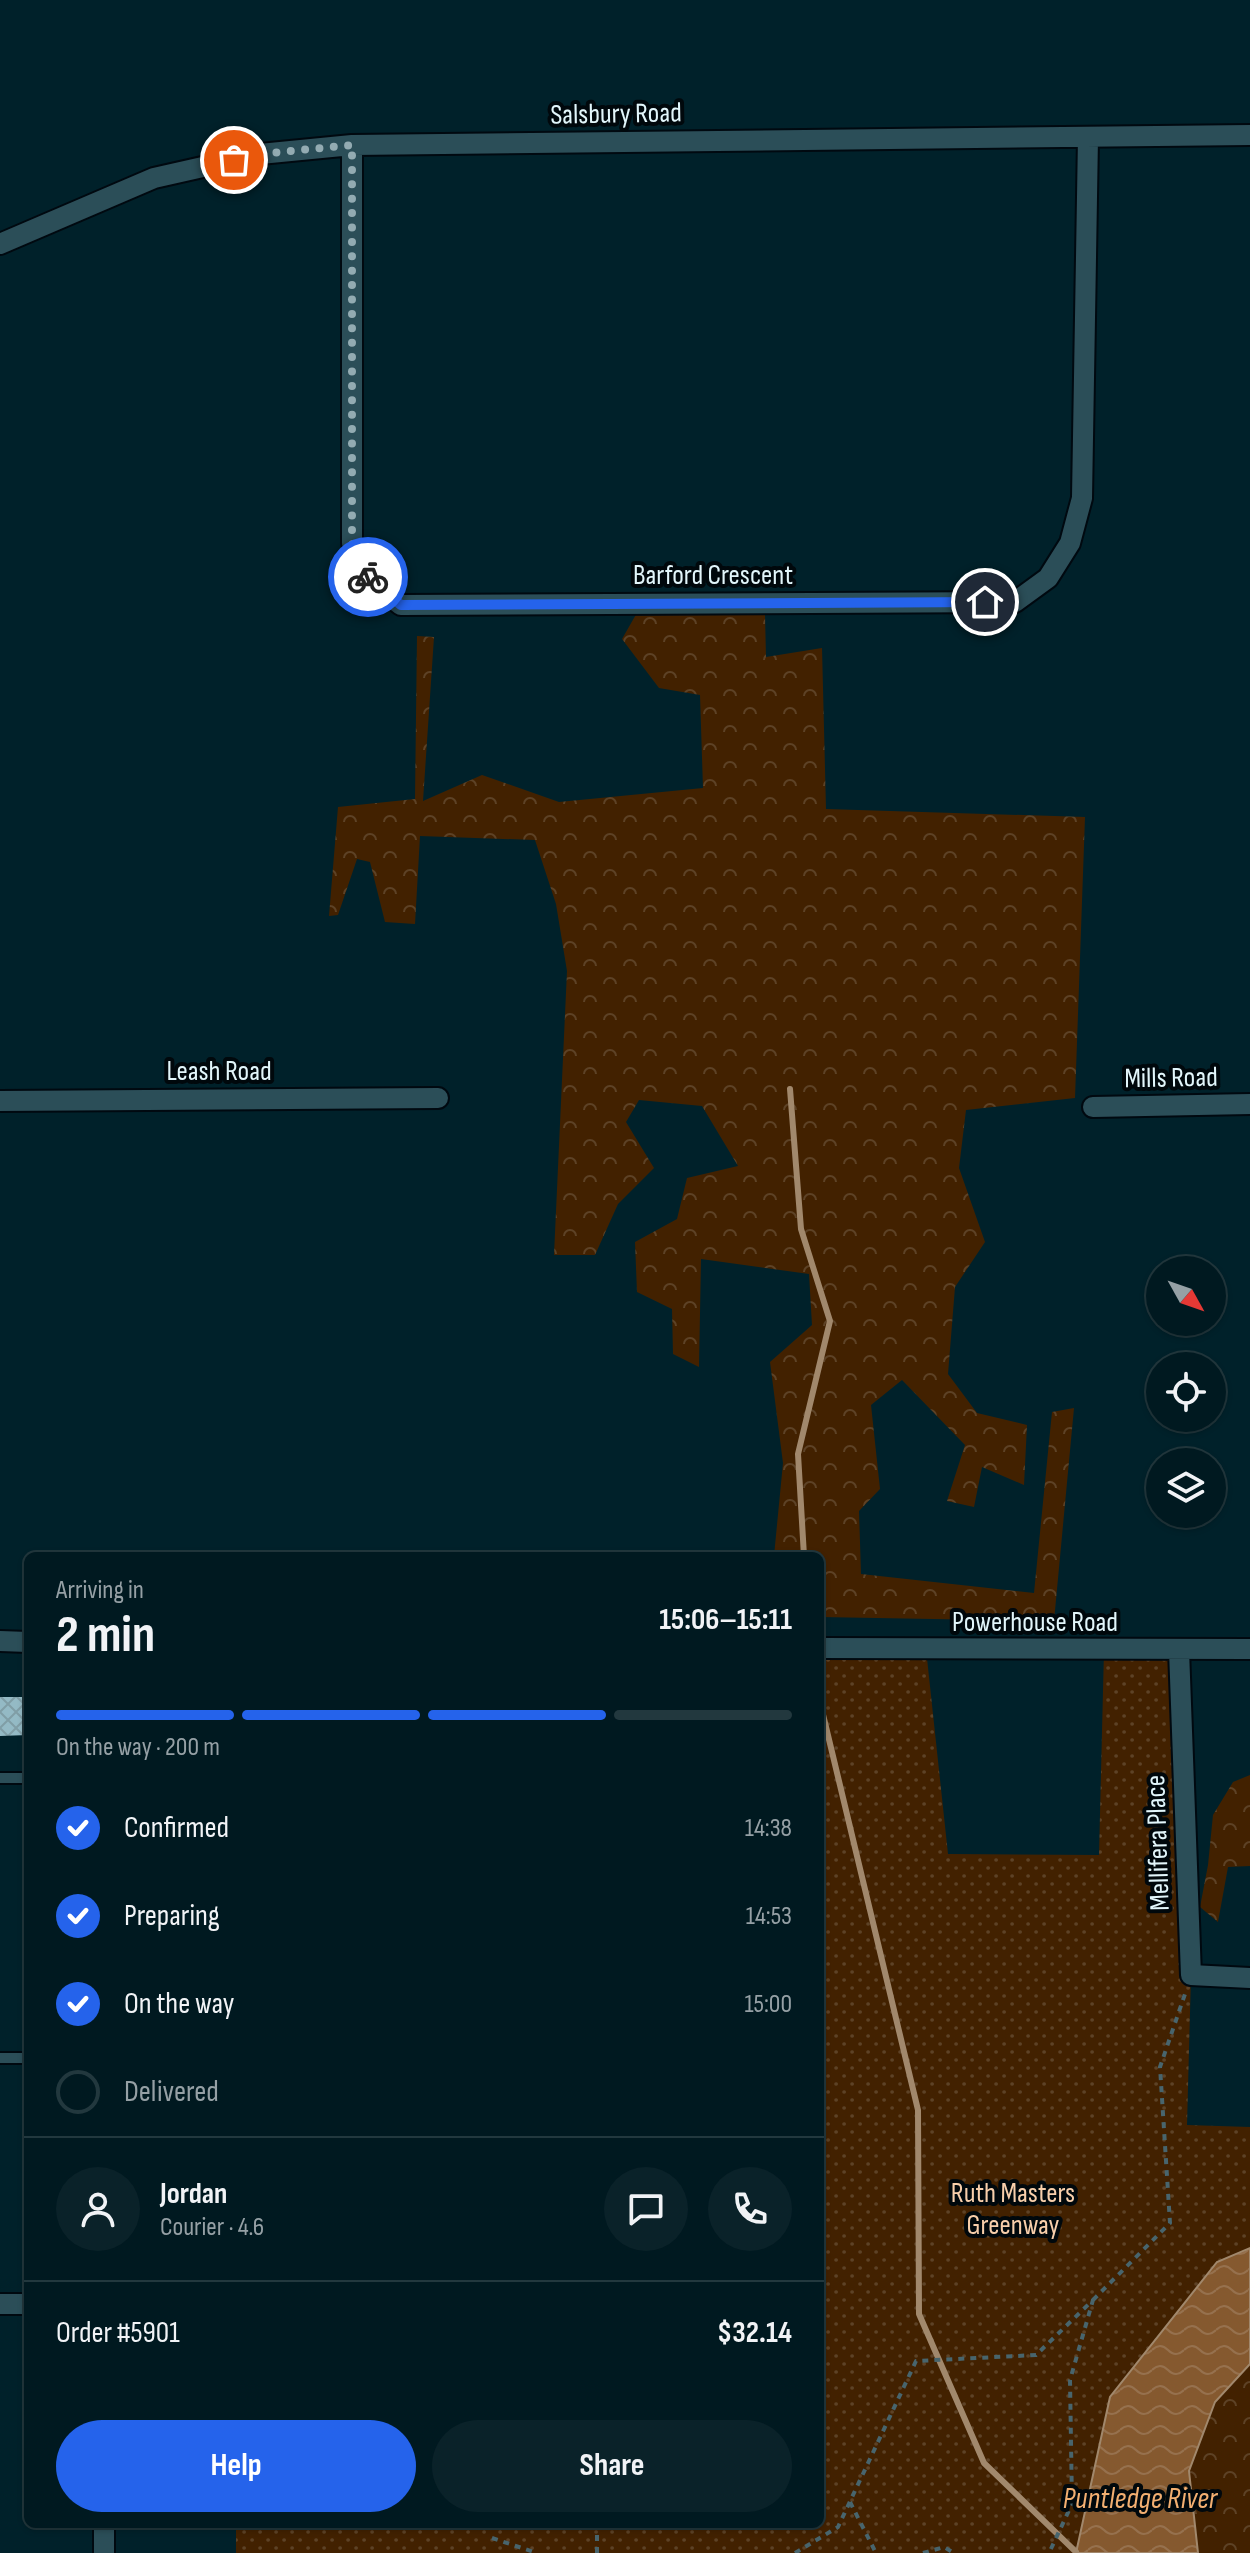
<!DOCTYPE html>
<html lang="en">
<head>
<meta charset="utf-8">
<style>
	:root { --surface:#001920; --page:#0a2229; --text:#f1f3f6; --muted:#95a0a5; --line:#22383e; --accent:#2563eb }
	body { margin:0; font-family:"Sofia Sans Condensed",sans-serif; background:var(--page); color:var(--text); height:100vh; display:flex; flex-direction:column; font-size:30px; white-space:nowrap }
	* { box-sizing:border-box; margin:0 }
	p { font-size:26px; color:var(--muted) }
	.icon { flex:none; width:44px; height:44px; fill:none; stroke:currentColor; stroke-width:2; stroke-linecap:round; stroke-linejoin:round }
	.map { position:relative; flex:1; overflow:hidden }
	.panel { position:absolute; left:24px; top:1552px; width:800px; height:976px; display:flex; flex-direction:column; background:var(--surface); border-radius:12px; box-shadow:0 2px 6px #0004,0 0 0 2px var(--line) }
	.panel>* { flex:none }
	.needle { width:52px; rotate:130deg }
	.fabs { position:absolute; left:1146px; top:1256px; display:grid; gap:16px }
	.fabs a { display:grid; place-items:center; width:80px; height:80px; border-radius:50%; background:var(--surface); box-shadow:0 2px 6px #0004,0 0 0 2px var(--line); font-size:40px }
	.pin { position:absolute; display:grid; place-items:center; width:68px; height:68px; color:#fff; margin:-34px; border:4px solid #fff; border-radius:50%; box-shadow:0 2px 8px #0007 }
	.courier { position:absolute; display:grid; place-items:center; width:80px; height:80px; margin:-40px; border:6px solid #2563eb; border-radius:50%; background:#fff; color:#222; box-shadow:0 2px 10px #0007 }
	.summary em { font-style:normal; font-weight:700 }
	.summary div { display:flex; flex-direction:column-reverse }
	.summary { display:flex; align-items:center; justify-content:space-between; height:136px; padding:0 32px }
	h1 { font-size:52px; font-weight:700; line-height:60px }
	.bar { display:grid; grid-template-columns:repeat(4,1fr); gap:12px 8px; align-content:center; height:96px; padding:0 32px }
	.bar i { height:10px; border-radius:6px; background:var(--line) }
	.bar .selected { background:var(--accent) }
	.bar p { grid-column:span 4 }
	.line { display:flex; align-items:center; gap:20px; padding:0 32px; border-top:2px solid var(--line) }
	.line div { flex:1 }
	.round { display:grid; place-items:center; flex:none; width:84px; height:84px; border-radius:42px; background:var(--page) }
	ol { padding:0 32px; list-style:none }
	li { display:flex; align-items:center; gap:24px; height:88px }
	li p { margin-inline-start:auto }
	li .icon { padding:8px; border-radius:50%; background:var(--accent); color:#fff; stroke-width:4 }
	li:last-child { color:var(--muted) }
	li i { width:44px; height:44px; border:4px solid var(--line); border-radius:50% }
	.primary-button { display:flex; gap:16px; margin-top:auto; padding:16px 32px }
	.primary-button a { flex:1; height:92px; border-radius:48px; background:var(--accent); color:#fff; font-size:32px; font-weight:700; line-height:92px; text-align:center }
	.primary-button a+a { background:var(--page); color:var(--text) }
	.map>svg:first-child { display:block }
</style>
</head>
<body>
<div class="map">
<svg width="1250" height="2553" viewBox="0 0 1250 2553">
	<defs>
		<pattern id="forest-crowns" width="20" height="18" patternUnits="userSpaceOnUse" patternTransform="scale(2)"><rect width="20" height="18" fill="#422100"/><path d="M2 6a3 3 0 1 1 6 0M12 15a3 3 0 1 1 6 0" fill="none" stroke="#5d4226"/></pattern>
		<pattern id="park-dots" width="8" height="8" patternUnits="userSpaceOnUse" patternTransform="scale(2)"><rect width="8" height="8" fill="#422100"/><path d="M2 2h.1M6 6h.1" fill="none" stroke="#5d4226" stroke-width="1.8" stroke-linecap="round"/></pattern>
		<pattern id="water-waves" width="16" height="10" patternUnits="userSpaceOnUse" patternTransform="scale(2)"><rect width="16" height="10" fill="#85592f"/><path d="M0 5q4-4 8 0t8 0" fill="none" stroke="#96714e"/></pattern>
		<pattern id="building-cross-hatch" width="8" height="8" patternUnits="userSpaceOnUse" patternTransform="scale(2)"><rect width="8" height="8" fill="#94bac5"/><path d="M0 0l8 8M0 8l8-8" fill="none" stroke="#809ea6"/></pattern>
	</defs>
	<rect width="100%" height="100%" fill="#00212a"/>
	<!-- forest -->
	<path fill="url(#forest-crowns)" d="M638 611 765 615 766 657 822 648 826 809 1085 817 1075 1098 966 1110 959 1168 985 1242 955 1287 948 1374 977 1413 1027 1425 1024 1485 982 1467 974 1507 947 1501 965 1445 902 1380 871 1405 880 1489 859 1511 861 1574 1034 1593 1052 1412 1074 1408 1054 1621 820 1617V1556H774L783 1463 770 1362 812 1325 809 1274 701 1259 699 1367 673 1354 672 1309 637 1292 635 1242 677 1219 687 1178 738 1166 702 1106 639 1100 626 1122 654 1168 618 1204 595 1255H554L567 971 556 904 535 840 420 836 415 924 385 922 370 862 357 859 338 915 329 916 338 807 415 799 417 636 434 637 423 801 482 775 559 802 703 788 700 695 659 688 622 639Z
		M1250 1775V1866L1228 1867 1218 1922 1200 1907 1208 1865 1213 1815 1233 1782Z
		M1250 2364V2553H1198L1189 2471 1215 2402Z"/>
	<!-- park -->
	<path fill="url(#park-dots)" d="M820 1648 926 1649 948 1854 1099 1855 1104 1650H1179L1191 1975 1187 2125 1250 2127V2248L1217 2262 1110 2397 1076 2553H236V2524H820Z"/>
	<!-- water -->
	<path fill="url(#water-waves)" stroke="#a1886c" stroke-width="2" d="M1250 2248V2364L1215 2402 1189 2471 1198 2553H1076L1110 2397 1217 2262Z"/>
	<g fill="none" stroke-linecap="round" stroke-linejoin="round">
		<!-- stream -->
		<path stroke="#a1886c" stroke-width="6" d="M790 1089 801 1229 830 1321 798 1454 804 1556
			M820 1702 918 2110 919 2314 984 2463 1076 2552"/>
	</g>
	<!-- building -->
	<path fill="url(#building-cross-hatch)" d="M0 1697H28V1735L0 1736Z"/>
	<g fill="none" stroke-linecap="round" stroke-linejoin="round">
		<defs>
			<path id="service" d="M0 1778H28
				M0 2058H28"/>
			<path id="minor" d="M352 145V543L370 581 401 605 1015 602 1048 578 1070 543 1082 498 1088 137
				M0 244 154 178 260 154 352 145 1250 135
				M0 1101 438 1098
				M1093 1107 1250 1104
				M0 1641 28 1642
				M820 1648 1250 1649
				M1179 1650 1191 1975 1250 1978
				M0 2304H28
				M104 2524V2553"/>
		</defs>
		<!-- service casing -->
		<use href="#service" stroke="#000910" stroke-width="14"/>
		<!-- minor casing -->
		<use href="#minor" stroke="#000910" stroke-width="24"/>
		<!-- path -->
		<path stroke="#48656d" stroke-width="4" stroke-dasharray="6 6" stroke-linecap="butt" d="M1093 2300 1170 2223 1160 2067 1186 1991
			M850 2502 876 2553
			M492 2538 537 2553
			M597 2553V2524
			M795 2553 838 2527 916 2361 1036 2355 1093 2300 1070 2380 1072 2504 1049 2553
			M923 2553 944 2547 954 2553"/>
		<!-- service -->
		<use href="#service" stroke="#2b4e58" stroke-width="10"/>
		<!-- minor -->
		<use href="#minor" stroke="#2b4e58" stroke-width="20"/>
	</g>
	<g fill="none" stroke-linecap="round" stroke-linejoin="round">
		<!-- done -->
		<path stroke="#93abb2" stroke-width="8" stroke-dasharray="0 14.4" d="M234 160 260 154 352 145V543L368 577"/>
		<!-- route -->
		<path stroke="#2563eb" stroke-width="10" d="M368 577 370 581 401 605 985 602"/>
	</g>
	<g text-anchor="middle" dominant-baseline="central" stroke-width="8" stroke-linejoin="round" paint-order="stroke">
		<!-- street labels -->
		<g font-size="28" fill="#e2f6fb" stroke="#00080c">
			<text transform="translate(616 114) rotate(-1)">Salsbury Road</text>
			<text x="713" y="575">Barford Crescent</text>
			<text x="219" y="1071">Leash Road</text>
			<text transform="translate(1171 1078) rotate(-1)">Mills Road</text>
			<text x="1035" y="1622">Powerhouse Road</text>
			<text transform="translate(1158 1843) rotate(-92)">Mellifera Place</text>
		</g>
		<!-- park labels -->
		<g font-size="28" fill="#f8cfab" stroke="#00080c">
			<text x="1013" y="2193">Ruth Masters<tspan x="1013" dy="32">Greenway</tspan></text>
		</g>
		<!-- water labels -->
		<g font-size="30" font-style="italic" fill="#f2af71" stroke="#00080c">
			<text x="1140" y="2499">Puntledge River</text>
		</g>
	</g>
</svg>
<div class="fabs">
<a><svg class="needle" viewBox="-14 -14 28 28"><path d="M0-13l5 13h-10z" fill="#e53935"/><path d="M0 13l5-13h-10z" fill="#95a0a5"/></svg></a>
<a><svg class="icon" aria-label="locate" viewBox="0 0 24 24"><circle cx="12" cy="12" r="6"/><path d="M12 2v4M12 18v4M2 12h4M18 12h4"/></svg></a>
<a><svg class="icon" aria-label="layers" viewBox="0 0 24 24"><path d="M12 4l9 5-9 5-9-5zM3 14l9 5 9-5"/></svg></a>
</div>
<div class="pin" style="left:234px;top:160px;background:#ea580c"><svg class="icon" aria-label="bag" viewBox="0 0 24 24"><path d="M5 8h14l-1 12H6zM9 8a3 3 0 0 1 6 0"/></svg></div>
<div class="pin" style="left:985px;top:602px;background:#1f2937"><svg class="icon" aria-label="home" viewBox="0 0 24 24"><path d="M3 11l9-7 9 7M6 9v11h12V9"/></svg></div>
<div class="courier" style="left:368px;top:577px"><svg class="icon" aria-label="bike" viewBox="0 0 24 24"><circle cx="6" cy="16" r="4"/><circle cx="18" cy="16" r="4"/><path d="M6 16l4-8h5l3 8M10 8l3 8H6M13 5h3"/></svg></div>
<section class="panel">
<div class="summary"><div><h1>2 min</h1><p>Arriving in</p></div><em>15:06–15:11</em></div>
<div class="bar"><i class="selected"></i><i class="selected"></i><i class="selected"></i><i></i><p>On the way · 200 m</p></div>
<ol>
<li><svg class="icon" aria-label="check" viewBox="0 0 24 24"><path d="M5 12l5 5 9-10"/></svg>Confirmed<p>14:38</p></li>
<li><svg class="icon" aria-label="check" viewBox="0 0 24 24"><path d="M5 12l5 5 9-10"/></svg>Preparing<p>14:53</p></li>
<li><svg class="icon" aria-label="check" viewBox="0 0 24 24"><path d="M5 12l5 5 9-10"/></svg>On the way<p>15:00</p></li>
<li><i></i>Delivered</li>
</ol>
<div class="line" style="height:144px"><a class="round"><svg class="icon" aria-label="person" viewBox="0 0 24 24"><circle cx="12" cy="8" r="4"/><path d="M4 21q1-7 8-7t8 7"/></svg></a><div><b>Jordan</b><p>Courier · 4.6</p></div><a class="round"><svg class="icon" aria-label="chat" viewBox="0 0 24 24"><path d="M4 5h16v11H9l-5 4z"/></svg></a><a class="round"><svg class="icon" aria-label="phone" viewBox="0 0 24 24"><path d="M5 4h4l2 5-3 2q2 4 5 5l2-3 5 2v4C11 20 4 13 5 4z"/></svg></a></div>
<div class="line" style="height:104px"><div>Order #5901</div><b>$32.14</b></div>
<div class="primary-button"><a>Help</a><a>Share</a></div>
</section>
</div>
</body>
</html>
